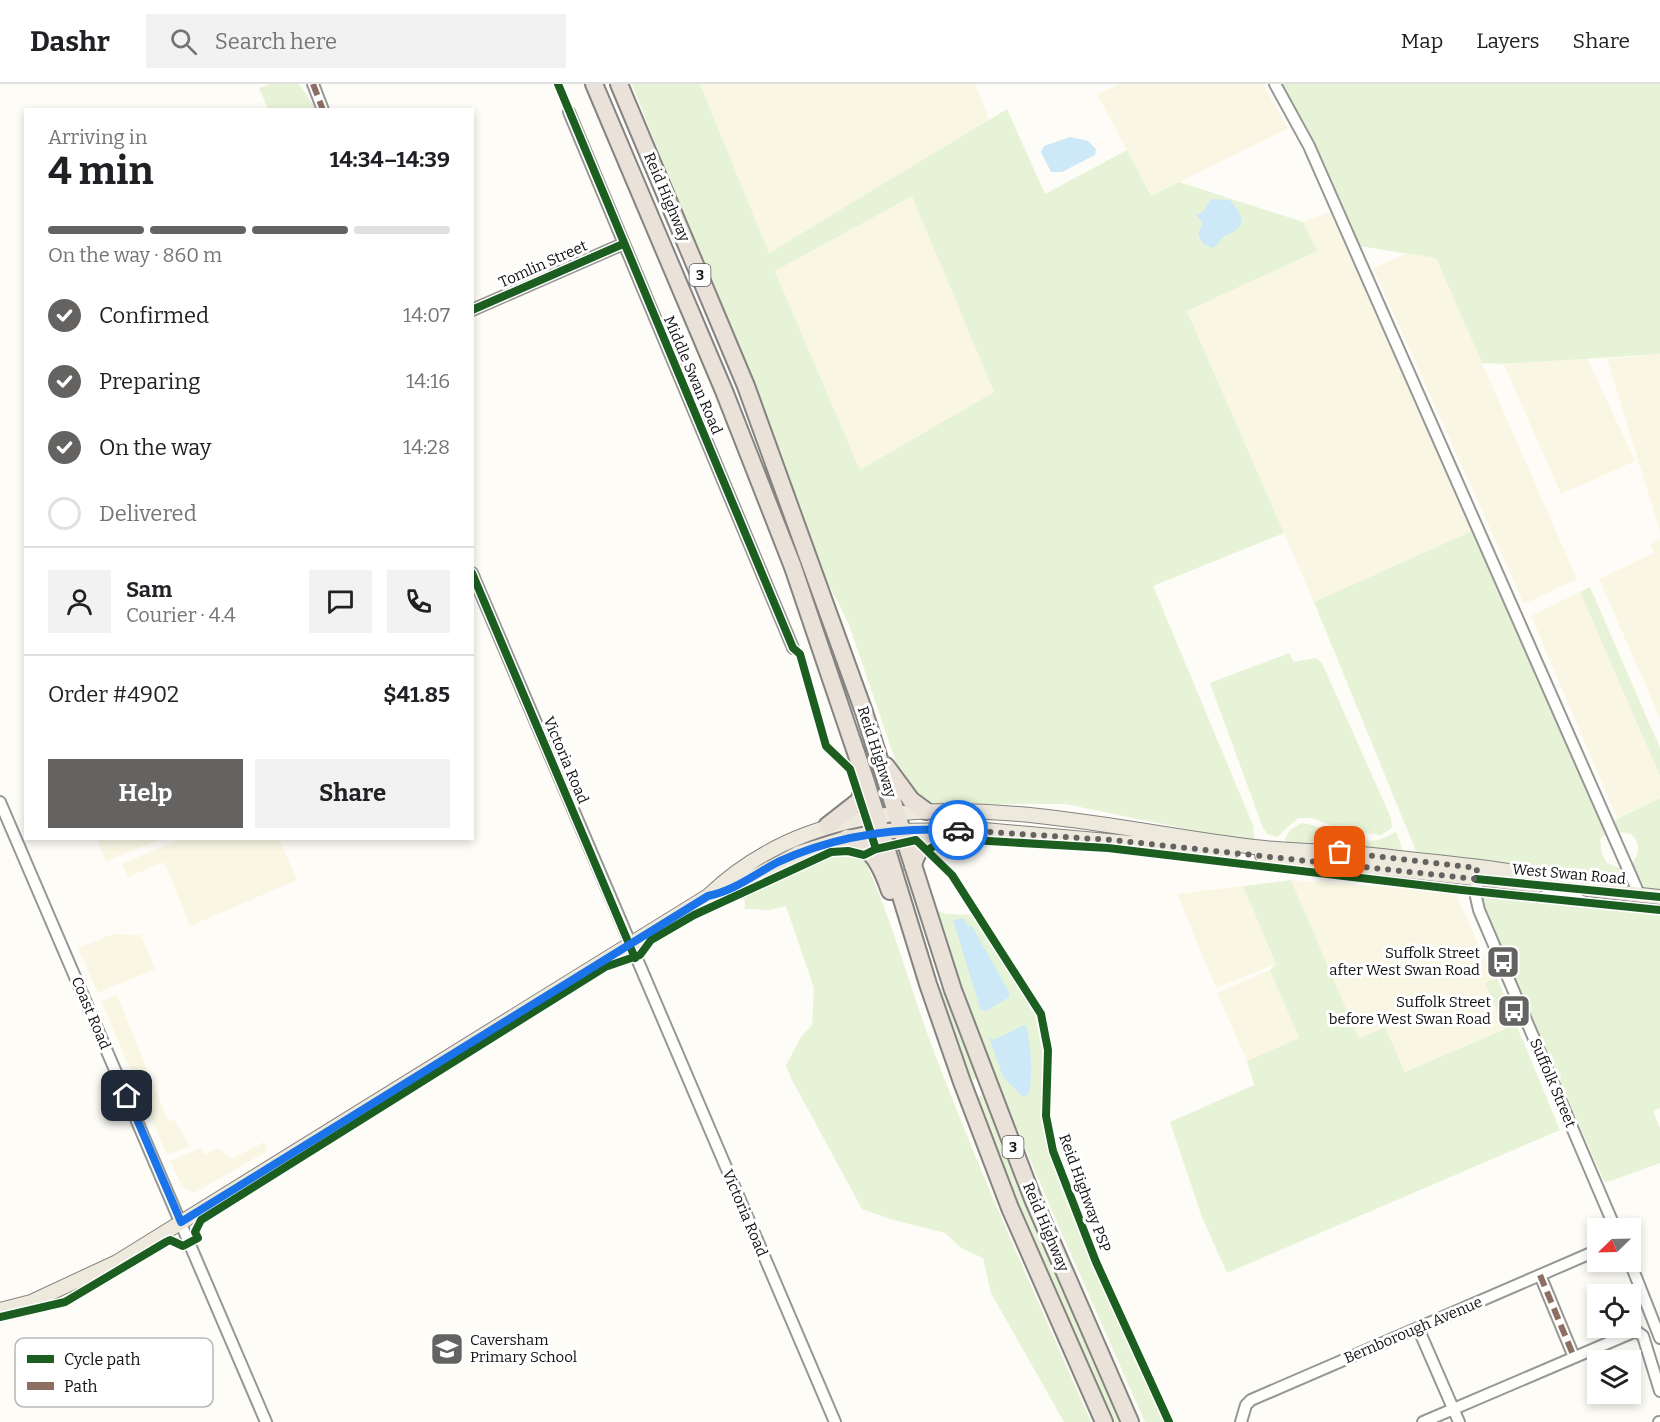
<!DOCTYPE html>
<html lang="en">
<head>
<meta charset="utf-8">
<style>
	:root { --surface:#fff; --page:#f2f2f2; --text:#202124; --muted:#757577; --line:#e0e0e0; --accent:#646362 }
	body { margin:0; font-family:Bitter,serif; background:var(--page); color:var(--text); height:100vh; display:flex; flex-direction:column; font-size:22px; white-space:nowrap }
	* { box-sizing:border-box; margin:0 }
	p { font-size:20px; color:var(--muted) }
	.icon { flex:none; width:33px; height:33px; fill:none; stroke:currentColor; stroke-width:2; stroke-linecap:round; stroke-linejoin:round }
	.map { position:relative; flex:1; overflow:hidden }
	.panel { position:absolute; left:24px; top:24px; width:450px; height:732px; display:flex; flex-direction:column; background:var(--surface); border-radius:0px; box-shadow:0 3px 9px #0003 }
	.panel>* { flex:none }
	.needle { width:39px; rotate:247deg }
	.buttons { position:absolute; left:1587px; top:1134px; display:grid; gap:12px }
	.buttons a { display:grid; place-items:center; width:54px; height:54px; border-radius:0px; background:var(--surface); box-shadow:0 3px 9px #0003; font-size:30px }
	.pin { position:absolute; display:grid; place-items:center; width:51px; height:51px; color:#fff; margin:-26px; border-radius:12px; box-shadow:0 3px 9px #0006 }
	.courier { position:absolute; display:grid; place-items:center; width:60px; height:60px; margin:-30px; border:4px solid #1a73e8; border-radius:50%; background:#fff; color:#222; box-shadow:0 2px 8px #0007 }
	.head em { font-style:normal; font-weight:700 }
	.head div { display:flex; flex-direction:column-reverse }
	.head { display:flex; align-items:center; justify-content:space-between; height:102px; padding:0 24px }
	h1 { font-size:39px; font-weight:700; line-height:45px }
	.bar { display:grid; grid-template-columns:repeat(4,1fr); gap:9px 6px; align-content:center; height:72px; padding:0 24px }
	.bar i { height:8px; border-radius:4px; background:var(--line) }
	.bar .selected { background:var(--accent) }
	.bar p { grid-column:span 4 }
	.line { display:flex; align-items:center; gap:15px; padding:0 24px; border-top:2px solid var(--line) }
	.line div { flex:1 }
	.round { display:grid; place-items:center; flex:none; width:63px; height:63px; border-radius:0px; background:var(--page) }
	ol { padding:0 24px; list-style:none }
	li { display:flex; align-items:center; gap:18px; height:66px }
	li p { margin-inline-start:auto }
	li .icon { padding:6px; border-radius:50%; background:var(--accent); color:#fff; stroke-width:4 }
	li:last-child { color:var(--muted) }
	li i { width:33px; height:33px; border:3px solid var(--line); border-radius:50% }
	.primary-button { display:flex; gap:12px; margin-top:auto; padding:12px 24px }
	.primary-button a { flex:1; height:69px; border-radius:0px; background:var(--accent); color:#fff; font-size:24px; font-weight:700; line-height:69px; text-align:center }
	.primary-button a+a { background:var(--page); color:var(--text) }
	header { display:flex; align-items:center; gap:36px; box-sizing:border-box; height:84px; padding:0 30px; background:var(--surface); border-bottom:2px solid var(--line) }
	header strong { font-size:28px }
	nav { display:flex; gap:33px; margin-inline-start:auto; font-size:21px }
	.search { width:420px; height:54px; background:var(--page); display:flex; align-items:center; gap:15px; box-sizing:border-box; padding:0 21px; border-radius:0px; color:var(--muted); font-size:22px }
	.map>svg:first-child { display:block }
</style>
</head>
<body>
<header>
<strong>Dashr</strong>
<div class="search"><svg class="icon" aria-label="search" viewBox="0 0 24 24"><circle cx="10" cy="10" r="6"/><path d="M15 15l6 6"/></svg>Search here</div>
<nav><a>Map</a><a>Layers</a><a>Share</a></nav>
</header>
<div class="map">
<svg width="1660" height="1338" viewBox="0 0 1660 1338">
	<rect width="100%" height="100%" fill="#fdfcf7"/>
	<!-- farmland -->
	<path fill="#f9f7e4" d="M700 0H975L990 37 769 169Z
		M1119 0H1263L1288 44 1151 112 1097 10Z
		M912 111 994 308 860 387 775 187Z
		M1330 128 1472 447 1314 518 1187 227 1316 167 1303 138Z
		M1407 169 1436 174 1577 495 1524 520 1373 184Z
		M1660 270V448L1607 275Z
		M1587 274 1635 377 1561 410 1504 281Z
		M1660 456V634L1599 495 1654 469 1651 460Z
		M1580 508 1660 692V714L1617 734 1531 532Z
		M97 755H161L106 777Z
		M181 755H279L297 796 190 842 164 778 128 793 122 780Z
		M1291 796 1455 808 1494 895 1486 899 1505 945 1405 988 1359 956Z
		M1243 802 1276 880 1216 904 1177 810Z
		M113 850 141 851 155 885 98 909 78 864Z
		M1270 886 1299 954 1247 977 1217 909Z
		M117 911 168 1037 174 1036 190 1062 167 1071 101 917Z
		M264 1058 269 1066 194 1109 182 1102 170 1077 200 1064 205 1071 218 1064 232 1075Z"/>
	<!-- green -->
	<path fill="#e7f3d7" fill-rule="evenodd" d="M270 0H299L316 25H268L259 4Z
		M632 0H700L769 169 1007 25 1045 110 1127 66 1151 112 1179 98 1303 138 1317 167 1187 227 1284 449 1153 502 1253 741 1255 759 1065 720H928L919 717 902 696 849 541 826 495 766 334 709 197ZM912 112 994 308 860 386 775 187Z
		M1281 0H1660V270L1504 280 1482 279 1436 174 1359 162Z
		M1472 447 1606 750 1600 755 1602 770 1607 779 1620 784 1615 800 1418 772 1314 518Z
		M1590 503 1660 664V692L1580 508Z
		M1289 569 1294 578 1316 574 1322 579 1391 734 1392 744 1381 751 1342 746 1312 734H1298L1277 753 1267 750 1263 744 1210 599Z
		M1660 714V805L1645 804 1631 779C1644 768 1638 745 1619 749L1613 737Z
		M1302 739C1333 744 1367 771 1396 747L1404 770 1286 759 1285 755 1290 746Z
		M847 770 865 777C894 840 911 908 936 973 983 1097 1038 1217 1091 1338H1064L991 1209 983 1174 961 1164 945 1149 890 1135 862 1125 791 994 786 981 801 953 812 941 814 904 786 822 770 826 745 825 744 810 826 773Z
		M1291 796 1359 955 1385 943 1405 988 1505 945 1485 899 1497 894 1560 1046 1227 1189 1202 1133 1170 1038 1254 1001 1247 977 1299 954 1270 886 1276 880 1243 802Z
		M1482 807 1660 827V1024L1653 1027 1660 1044V1079L1605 1099 1488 836 1489 831 1485 827 1480 811Z
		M935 826 946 830 976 831 1024 904 1035 930 1043 972 1041 1030 1050 1070 1164 1338H1145C1071 1169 993 1002 935 826Z
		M944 903 977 994 970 997 938 904Z
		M983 1010 1000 1053 1126 1338H1109L992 1062 977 1014Z"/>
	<!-- water -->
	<path fill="#cde8f7" d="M1070 53 1088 57 1096 65 1095 71 1062 88H1051L1041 68 1044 62Z
		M1211 115 1230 116C1237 125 1248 136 1236 146 1232 149 1226 150 1223 154 1218 158 1218 161 1212 164L1203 160 1198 150 1203 139 1196 131 1203 128Z
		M963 834 968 842H972L1009 908V913L988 926 981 927 953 836Z
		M1024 941 1027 943C1031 965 1033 988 1029 1010L1023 1013 1003 993 989 953 994 956Z"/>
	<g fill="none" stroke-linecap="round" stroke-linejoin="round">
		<defs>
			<path id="minor" d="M313 0 323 26
				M1275 0 1309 62 1639 810
				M569 28 793 564
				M472 226 623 160
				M472 489 835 1338
				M0 718 266 1338
				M1477 789 1476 813 1479 826 1615 1144
				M1630 1178 1660 1254
				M1540 1191 1574 1273
				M1418 1244 1459 1338
				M1241 1338 1246 1321 1251 1316 1598 1166
				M1423 1338 1636 1247 1643 1252 1660 1307
				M1659 1338H1660"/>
			<path id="major" d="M1262 771 1538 801
				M1587 805 1660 813
				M713 811 723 809 799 769 847 754 882 747 984 746 1231 768
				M0 1226 31 1218 117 1178 708 812C855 672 1077 742 1254 763 1296 768 1340 767 1382 772 1422 777 1462 780 1501 786 1533 791 1564 799 1596 805"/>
			<path id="highway" d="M594 0 724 307 793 483 866 698 928 900 962 998 1010 1124 1104 1338
				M619 0 746 302 864 628 953 906 1033 1115 1130 1338
				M886 682 911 716 926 727
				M827 742 859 717 866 698
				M847 754C872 761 882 784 890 807
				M913 782C918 760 930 755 949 745"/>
		</defs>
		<!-- minor casing -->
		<use href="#minor" stroke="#979795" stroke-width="14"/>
		<!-- major casing -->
		<use href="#major" stroke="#858482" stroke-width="16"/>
		<!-- highway casing -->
		<use href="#highway" stroke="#858482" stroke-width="20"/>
		<!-- minor -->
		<use href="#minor" stroke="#fffffe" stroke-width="10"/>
		<!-- major -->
		<use href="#major" stroke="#ede9dc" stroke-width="14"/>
		<!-- highway -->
		<use href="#highway" stroke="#eae1d8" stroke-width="16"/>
		<!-- quiet -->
		<path stroke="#8d6e63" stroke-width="6" stroke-dasharray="12 6" stroke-linecap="butt" d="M313 0 323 26
			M1540 1191 1574 1273"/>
		<defs>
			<path id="cycleway" d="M558 0 793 564 800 570 826 662 850 685 876 765
				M472 226 623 160
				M472 489 635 874
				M928 766 941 757 954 755 1108 764 1462 806 1660 826
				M1476 795 1660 813
				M0 1233 65 1218 166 1158 170 1156 183 1162 198 1154 195 1148 201 1136 605 883 640 871 651 856 694 831 831 768 848 767 864 771 876 765 916 756 952 791 1041 930 1048 966 1046 1032 1053 1067 1096 1178 1169 1338"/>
		</defs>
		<!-- cycleway casing -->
		<use href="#cycleway" stroke="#fff" stroke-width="11"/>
		<!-- cycleway -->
		<use href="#cycleway" stroke="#1b5e20" stroke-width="8"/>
	</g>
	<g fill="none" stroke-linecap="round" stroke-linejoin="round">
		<!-- done -->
		<path stroke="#646362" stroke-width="6" stroke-dasharray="0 10.8" d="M958 746 1112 756 1476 795 1477 784 1340 768"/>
		<!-- route -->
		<path stroke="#1a73e8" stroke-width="8" d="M127 1012 181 1138 708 812C734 807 755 790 778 778 836 751 895 743 958 746"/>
	</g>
	<!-- icons -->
	<defs>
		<symbol id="bus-square" viewBox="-11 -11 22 22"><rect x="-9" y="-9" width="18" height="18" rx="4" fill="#646362" stroke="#fff"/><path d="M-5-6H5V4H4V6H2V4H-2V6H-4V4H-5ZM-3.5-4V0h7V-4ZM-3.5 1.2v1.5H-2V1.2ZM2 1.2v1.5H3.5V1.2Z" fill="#fff"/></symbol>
		<symbol id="school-square" viewBox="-11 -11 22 22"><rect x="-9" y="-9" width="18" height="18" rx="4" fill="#646362" stroke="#fff"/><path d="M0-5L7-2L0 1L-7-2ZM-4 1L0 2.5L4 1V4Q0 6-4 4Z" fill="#fff"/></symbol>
	</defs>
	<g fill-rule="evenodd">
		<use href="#bus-square" x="1484" y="859" width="38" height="38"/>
		<use href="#bus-square" x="1495" y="908" width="38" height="38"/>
		<use href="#school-square" x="428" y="1246" width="38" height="38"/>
	</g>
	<g text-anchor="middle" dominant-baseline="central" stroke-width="6" stroke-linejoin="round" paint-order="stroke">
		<!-- shield labels -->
		<g fill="#fff" stroke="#585858" stroke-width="1.5">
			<rect x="689.5" y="180" width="21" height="22" rx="4.5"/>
			<rect x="1002.5" y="1052" width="21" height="22" rx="4.5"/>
		</g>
		<g font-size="14" font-weight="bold" fill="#111">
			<text x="700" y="191">3</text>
			<text x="1013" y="1063">3</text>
		</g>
		<!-- street labels -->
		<g font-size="15" fill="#111" stroke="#fff">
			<text transform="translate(667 113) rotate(67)">Reid Highway</text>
			<text transform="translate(543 180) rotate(-24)">Tomlin Street</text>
			<text transform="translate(693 291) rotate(67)">Middle Swan Road</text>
			<text transform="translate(877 668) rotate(72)">Reid Highway</text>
			<text transform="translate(566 676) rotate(67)">Victoria Road</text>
			<text transform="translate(1569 790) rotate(5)">West Swan Road</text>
			<text transform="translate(91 929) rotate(67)">Coast Road</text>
			<text transform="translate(1553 999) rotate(67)">Suffolk Street</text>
			<text transform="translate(1085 1109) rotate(70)">Reid Highway PSP</text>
			<text transform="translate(745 1129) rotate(67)">Victoria Road</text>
			<text transform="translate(1046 1143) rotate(67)">Reid Highway</text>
			<text transform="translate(1413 1246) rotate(-23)">Bernborough Avenue</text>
		</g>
		<!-- poi labels -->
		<g font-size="15" fill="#111" stroke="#fff" text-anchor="end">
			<text x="1480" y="869">Suffolk Street<tspan x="1480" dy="17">after West Swan Road</tspan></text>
			<text x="1491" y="918">Suffolk Street<tspan x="1491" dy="17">before West Swan Road</tspan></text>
			<text x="470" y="1256" text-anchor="start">Caversham<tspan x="470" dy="17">Primary School</tspan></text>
		</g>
	</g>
	<!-- legend -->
	<rect x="15" y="1254" width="198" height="69" rx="9" fill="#fff" stroke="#b8b8b8" stroke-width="1.5"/>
	<rect x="27" y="1271" width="27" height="8" fill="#1b5e20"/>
	<rect x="27" y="1298" width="27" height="8" fill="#8d6e63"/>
	<g font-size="16" fill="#111">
		<text x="64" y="1281">Cycle path</text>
		<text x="64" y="1308">Path</text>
	</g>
</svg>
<div class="buttons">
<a><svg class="needle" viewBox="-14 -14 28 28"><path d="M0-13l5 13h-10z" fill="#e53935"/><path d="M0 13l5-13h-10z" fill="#757577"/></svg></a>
<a><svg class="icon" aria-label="locate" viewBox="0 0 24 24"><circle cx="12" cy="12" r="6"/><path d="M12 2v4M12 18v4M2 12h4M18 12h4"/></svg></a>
<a><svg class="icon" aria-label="layers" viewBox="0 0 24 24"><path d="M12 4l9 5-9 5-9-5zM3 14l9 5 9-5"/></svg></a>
</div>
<div class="pin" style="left:1340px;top:768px;background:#ea580c"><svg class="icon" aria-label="bag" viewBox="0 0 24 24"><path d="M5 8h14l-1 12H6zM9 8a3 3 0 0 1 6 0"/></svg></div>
<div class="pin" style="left:127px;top:1012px;background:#1f2937"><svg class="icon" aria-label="home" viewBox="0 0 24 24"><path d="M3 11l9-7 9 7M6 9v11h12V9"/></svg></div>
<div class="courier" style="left:958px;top:746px"><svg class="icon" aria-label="car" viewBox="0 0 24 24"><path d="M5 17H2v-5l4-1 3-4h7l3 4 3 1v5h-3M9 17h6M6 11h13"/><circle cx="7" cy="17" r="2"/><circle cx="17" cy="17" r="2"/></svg></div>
<section class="panel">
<div class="head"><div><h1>4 min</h1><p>Arriving in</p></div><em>14:34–14:39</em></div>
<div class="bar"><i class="selected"></i><i class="selected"></i><i class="selected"></i><i></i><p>On the way · 860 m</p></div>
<ol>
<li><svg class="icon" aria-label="check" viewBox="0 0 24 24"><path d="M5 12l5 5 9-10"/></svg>Confirmed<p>14:07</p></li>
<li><svg class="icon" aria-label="check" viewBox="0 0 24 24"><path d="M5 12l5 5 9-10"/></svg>Preparing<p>14:16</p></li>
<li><svg class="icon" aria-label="check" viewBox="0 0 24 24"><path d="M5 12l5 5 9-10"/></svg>On the way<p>14:28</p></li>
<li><i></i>Delivered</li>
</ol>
<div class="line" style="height:108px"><a class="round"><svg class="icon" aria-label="person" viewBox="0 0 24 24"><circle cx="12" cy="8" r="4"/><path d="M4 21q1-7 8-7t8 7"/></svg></a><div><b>Sam</b><p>Courier · 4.4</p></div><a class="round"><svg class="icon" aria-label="chat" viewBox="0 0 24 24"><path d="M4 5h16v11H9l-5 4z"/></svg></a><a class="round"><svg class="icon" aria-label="phone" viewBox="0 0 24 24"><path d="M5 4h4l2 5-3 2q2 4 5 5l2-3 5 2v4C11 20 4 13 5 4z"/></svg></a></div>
<div class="line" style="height:78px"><div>Order #4902</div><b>$41.85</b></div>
<div class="primary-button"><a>Help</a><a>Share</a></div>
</section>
</div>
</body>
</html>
